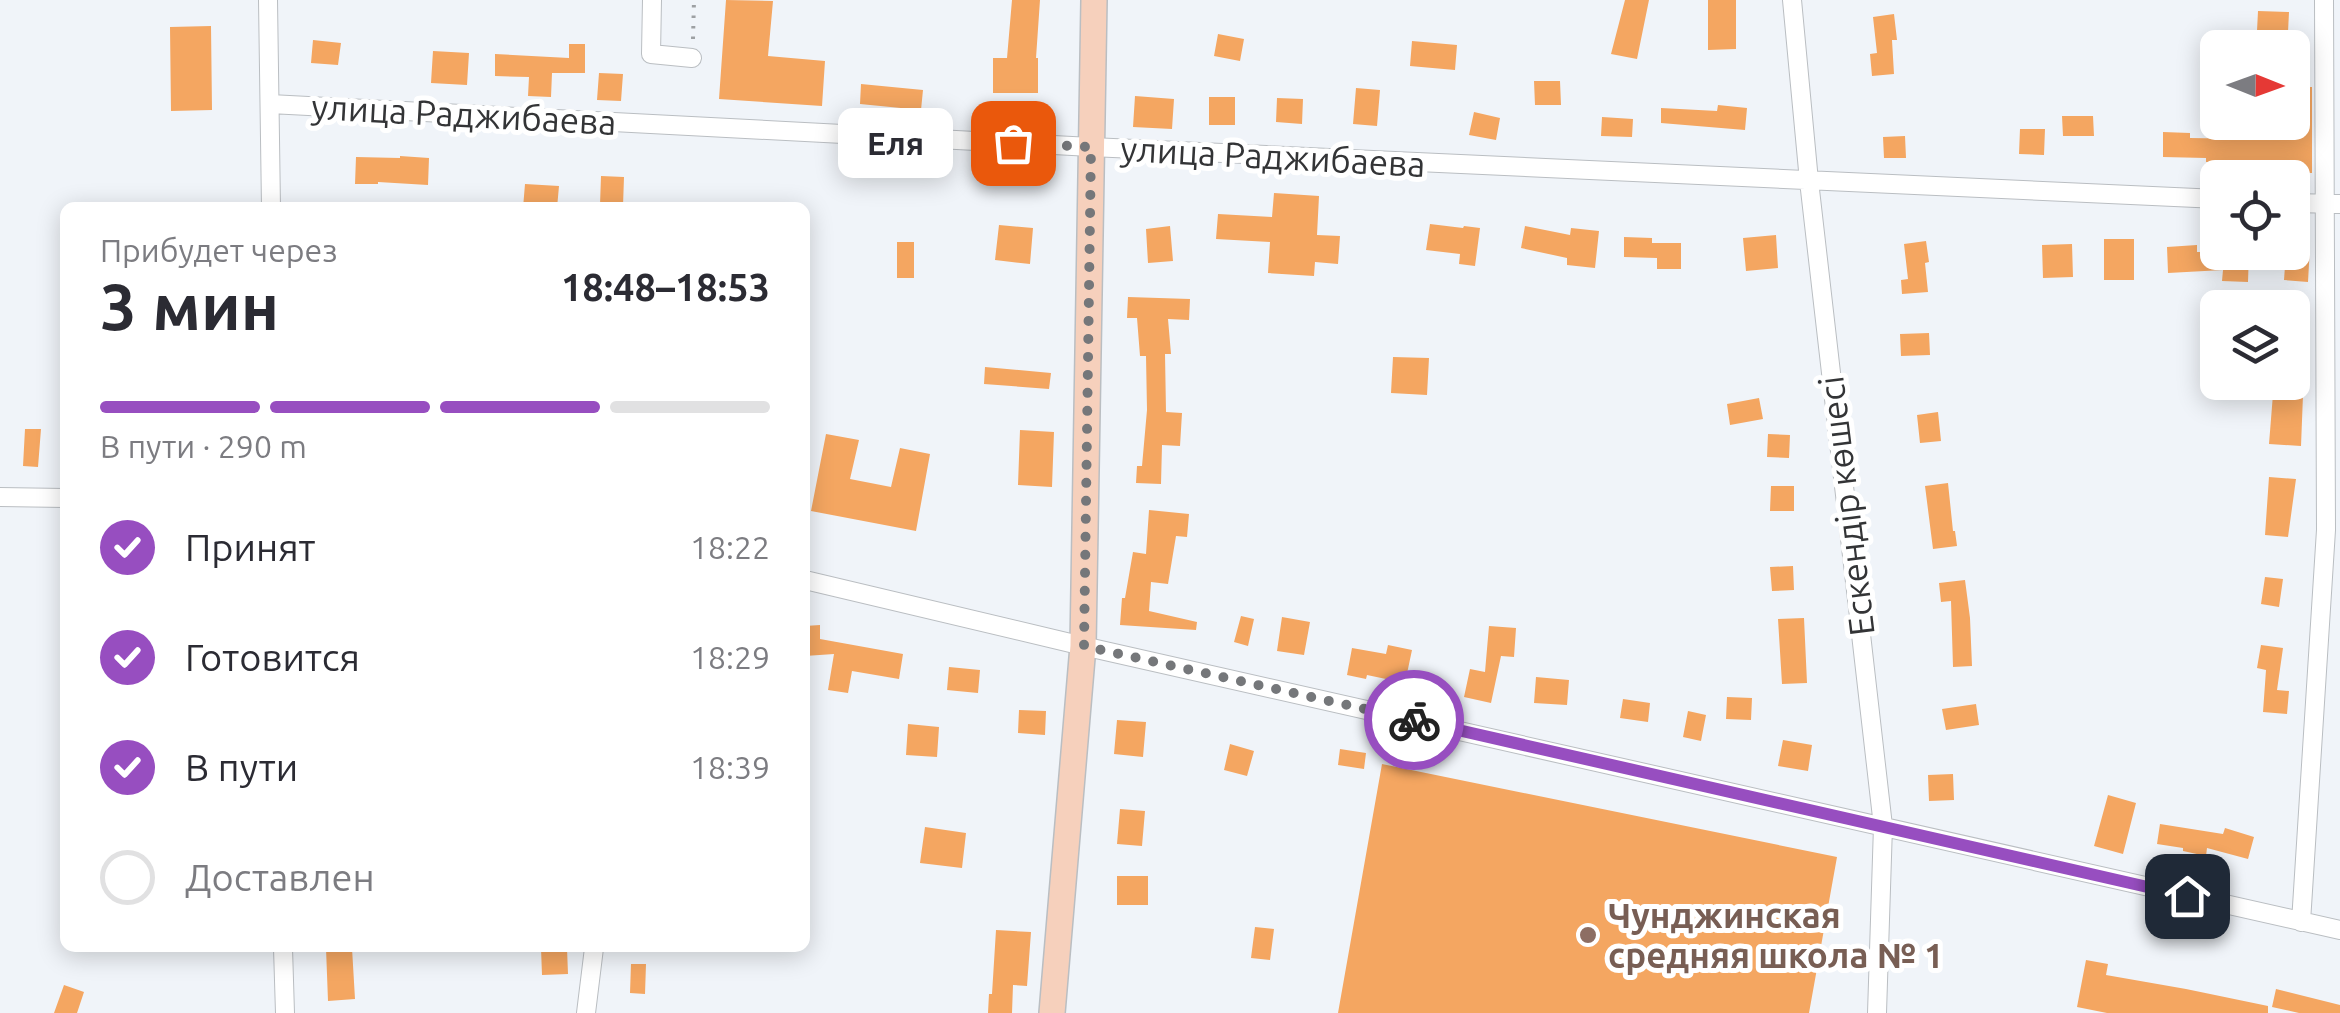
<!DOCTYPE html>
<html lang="ru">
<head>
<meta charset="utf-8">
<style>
	:root { --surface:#fff; --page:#f2f2f3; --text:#2b2b33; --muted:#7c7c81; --line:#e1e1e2; --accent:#974ec0 }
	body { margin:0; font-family:Ubuntu,sans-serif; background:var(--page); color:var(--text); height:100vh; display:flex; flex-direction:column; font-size:38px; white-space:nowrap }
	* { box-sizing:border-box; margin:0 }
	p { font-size:32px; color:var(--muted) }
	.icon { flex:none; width:55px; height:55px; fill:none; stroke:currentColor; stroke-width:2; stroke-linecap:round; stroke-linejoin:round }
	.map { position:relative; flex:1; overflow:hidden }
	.panel { position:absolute; left:60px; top:202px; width:750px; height:750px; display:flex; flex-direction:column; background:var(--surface); border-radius:15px; box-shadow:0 5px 25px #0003 }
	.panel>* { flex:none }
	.needle { width:65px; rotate:91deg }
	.controls { position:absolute; left:2200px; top:30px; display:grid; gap:20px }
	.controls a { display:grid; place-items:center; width:110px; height:110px; border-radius:15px; background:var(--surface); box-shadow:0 5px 25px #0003; font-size:50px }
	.pin { position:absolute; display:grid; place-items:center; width:85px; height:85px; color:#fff; margin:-42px; border-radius:20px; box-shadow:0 5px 15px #0006 }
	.courier { position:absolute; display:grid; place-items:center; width:100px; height:100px; margin:-50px; border:8px solid #974ec0; border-radius:50%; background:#fff; color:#222; box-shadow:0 2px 12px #0007 }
	.bubble { position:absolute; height:70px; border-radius:15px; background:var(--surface); box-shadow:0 5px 25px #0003; font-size:32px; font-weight:700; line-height:70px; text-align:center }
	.overview em { font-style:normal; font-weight:700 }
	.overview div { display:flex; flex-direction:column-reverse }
	.overview { display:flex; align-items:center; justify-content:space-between; height:170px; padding:0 40px }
	h1 { font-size:65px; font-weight:700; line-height:75px }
	.bar { display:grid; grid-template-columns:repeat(4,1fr); gap:15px 10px; align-content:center; height:120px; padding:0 40px }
	.bar i { height:12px; border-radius:8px; background:var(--line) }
	.bar .on { background:var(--accent) }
	.bar p { grid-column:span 4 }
	ol { padding:0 40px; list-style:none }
	li { display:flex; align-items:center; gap:30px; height:110px }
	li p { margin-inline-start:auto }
	li .icon { padding:10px; border-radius:50%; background:var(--accent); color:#fff; stroke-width:4 }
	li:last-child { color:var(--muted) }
	li i { width:55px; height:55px; border:5px solid var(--line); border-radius:50% }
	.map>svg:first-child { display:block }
</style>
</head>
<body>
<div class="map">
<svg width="2340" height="1013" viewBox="0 0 2340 1013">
	<rect width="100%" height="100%" fill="#f0f4f9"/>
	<!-- building -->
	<path fill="#f4a661" d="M726 0 773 1 768 56 825 61 822 106 719 99Z
		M1012 0H1040L1036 58H1038V93H993V58H1007Z
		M1625 0H1649L1637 59 1611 54Z
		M1708 0H1736V49L1708 50Z
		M2258 11 2289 12 2288 32 2257 31Z
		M1894 14 1897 40H1892L1894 74 1872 76 1870 54 1877 53 1873 17Z
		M211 26 212 110 171 111 170 27Z
		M1218 34 1244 39 1240 61 1214 56Z
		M313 40 341 43 338 65 311 63Z
		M1412 41 1457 45 1455 70 1410 66Z
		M569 44H585V73H552L551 97 528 96 529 77 495 76V54L569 58Z
		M433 51 469 53 467 85 431 83Z
		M599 73 623 74 621 101 597 100Z
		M1534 81H1560L1561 105H1535Z
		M861 84 923 90 921 110 860 104Z
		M2294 87H2312V173H2294V167H2252V163L2206 162V158L2163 157V132L2190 133V138L2252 139V132H2294Z
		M1356 88 1380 90 1377 126 1353 124Z
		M1135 96 1174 99 1172 129 1133 127Z
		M1209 97H1235V125H1209Z
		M1277 98 1303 99 1302 124 1276 122Z
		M1718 105 1747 108 1745 130 1661 123V108L1717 111Z
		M1474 112 1500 118 1496 140 1469 135Z
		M2062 116H2093L2094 136H2063Z
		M1602 117 1633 119 1632 137 1601 136Z
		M2020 129H2045L2044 155 2019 154Z
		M1905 136 1906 158H1884L1883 137Z
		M400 156 429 158 428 185 378 182V184H355L356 157 400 158Z
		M601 176 624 177 623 206 600 205Z
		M525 184 559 186 557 208H523Z
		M1274 193 1319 196 1317 235 1340 236 1338 264 1315 262 1314 276 1268 273 1270 242 1216 239 1218 214 1272 217Z
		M1430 224 1463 228 1464 226 1480 228 1475 266 1459 264 1460 254 1426 250Z
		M999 225 1033 228 1030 264 995 260Z
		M1170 226 1173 261 1148 263 1146 229Z
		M1525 226 1570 235 1571 228 1599 231 1595 268 1567 265V258L1521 248Z
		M1776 235 1778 268 1746 271 1743 238Z
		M1624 237 1652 238V243H1681V269H1657V258L1624 257Z
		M2104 239H2134V280H2104Z
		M1926 241 1929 262 1925 263 1928 292 1902 294 1901 280 1908 279 1904 244Z
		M897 242H914V278H897Z
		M2072 244 2073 277 2043 278 2042 245Z
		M2292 244 2310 246 2308 282 2284 280 2286 252H2292Z
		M2197 245V252H2249L2248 282 2222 281 2223 270 2168 273 2167 247Z
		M1128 297 1190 299 1189 320 1168 319 1171 354H1165L1166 412 1182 413 1180 446 1162 445 1161 484 1136 483 1137 466H1142L1147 410 1146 356H1140L1137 318H1127Z
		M1929 333 1930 355 1901 356 1900 334Z
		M1393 357 1429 358 1427 395 1391 393Z
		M985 367 1051 373 1049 389 984 384Z
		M2273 394 2303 395 2301 446 2269 444Z
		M1759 398 1763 419 1730 425 1727 404Z
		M1938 412 1941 441 1920 443 1917 415Z
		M25 429H41L38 467 23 466Z
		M1020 430 1054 432 1052 487 1018 485Z
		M826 434 859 440 850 479 891 487 900 448 930 454 916 531 811 511Z
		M1768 434 1790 435 1789 458 1767 457Z
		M2269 477 2296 479 2288 537 2265 535Z
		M1948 483 1953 531H1955L1957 546 1933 549 1925 486Z
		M1771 486H1794V511H1770Z
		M1149 510 1189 514 1187 537 1176 536 1168 584 1151 582 1149 611 1197 622 1196 630 1120 625 1122 598H1125L1133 552 1146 554Z
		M1793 566 1794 590 1772 591 1770 567Z
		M2265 577 2283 579 2279 607 2261 604Z
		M1965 580 1970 618 1972 666 1953 667 1951 601 1941 602 1939 583Z
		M1241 616 1254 619 1248 646 1234 642Z
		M1282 617 1310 622 1304 655 1277 651Z
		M1804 618 1807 683 1782 684 1778 619Z
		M820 625V639L903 654 899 679 852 671 848 693 828 690 834 654 805 656V626Z
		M1489 626 1516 628 1514 657 1501 656 1491 703 1464 697 1470 669 1485 672Z
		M1388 645 1412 650 1405 683 1367 675 1366 679 1347 675 1352 648 1386 654Z
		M2261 645 2283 648 2277 690 2289 691 2287 714 2263 712 2266 670 2257 668Z
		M949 667 980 670 978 693 947 690Z
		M1536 677 1569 680 1567 705 1534 703Z
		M1727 697 1752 698 1751 720 1726 719Z
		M1623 699 1650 703 1648 722 1620 718Z
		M1976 704 1979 725 1946 730 1942 709Z
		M1019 710 1046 711 1045 735 1018 733Z
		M1688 711 1706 715 1701 741 1683 737Z
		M1117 720 1146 722 1143 757 1114 754Z
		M908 724 939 727 937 757 906 755Z
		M1783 740 1812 745 1808 771 1778 766Z
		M1230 744 1254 751 1247 776 1224 770Z
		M1340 749 1366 753 1364 769 1338 765Z
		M1382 764 1837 857 1809 1013H1338Z
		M1953 774 1954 800 1929 801 1928 775Z
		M2108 795 2136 803 2123 854 2094 846Z
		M1120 809 1145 811 1142 846 1117 844Z
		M2160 824 2223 834 2225 828 2254 837 2248 859 2207 848 2206 856 2183 851V848L2157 844Z
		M925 827 966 833 962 868 920 863Z
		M1117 876H1148V905H1117Z
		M1255 927 1274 929 1270 960 1251 958Z
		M996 930 1031 932 1027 986 1013 985 1012 1013H988L989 994H992Z
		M326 948H352L355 999 328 1001Z
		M541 948H567L568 974 542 975Z
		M2086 960 2108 964 2106 975 2186 989 2268 1006V1013H2107L2077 1007Z
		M631 964H646L645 994 630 993Z
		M64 985 84 992 77 1013H54Z
		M2276 989 2340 1005V1013H2299L2272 1007Z"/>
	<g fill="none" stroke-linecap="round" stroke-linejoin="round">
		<defs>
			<path id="street" d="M268 0 271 208
				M652 0 651 54 692 58
				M1792 0 1809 181 1883 826 1877 1013
				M270 104 1091 147 2218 199
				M2292 203 2340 204
				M0 497 65 498
				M805 580 1083 646 2340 930
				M2301 922 2326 530 2324 0
				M283 948 285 1013
				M586 1013 594 948"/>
			<path id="secondary" d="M1052 1013 1083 646 1094 0"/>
		</defs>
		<!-- street casing -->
		<use href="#street" stroke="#babec2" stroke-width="20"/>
		<!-- secondary casing -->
		<use href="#secondary" stroke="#babec2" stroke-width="28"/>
		<!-- path -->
		<path stroke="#9da0a3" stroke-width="4" stroke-dasharray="2.5 8" stroke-linecap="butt" d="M693 39 694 0"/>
		<!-- street -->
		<use href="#street" stroke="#fff" stroke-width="18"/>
		<!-- secondary -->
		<use href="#secondary" stroke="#f6d0bc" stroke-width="25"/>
	</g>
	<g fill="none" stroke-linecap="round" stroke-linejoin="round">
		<!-- done -->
		<path stroke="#75777a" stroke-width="10" stroke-dasharray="0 18" d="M1013 143 1091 147 1084 646 1414 720"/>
		<!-- route -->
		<path stroke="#974ec0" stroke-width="12" d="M1414 720 2187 896"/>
	</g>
	<!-- markers -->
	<circle fill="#8d6e63" stroke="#fff" stroke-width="4" cx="1588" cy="935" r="10"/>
	<g text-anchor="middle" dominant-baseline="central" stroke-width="10" stroke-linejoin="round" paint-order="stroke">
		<!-- street labels -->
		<g font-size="35" fill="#333436" stroke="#fff">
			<text transform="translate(464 114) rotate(3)">улица Раджибаева</text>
			<text transform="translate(1273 156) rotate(3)">улица Раджибаева</text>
			<text transform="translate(1846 506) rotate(-97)">Ескендір көшесі</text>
		</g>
		<!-- education labels -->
		<g font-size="35" font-weight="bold" fill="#785e54" stroke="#fff" text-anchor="start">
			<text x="1608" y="915">Чунджинская<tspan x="1608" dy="40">средняя школа № 1</tspan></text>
		</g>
	</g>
</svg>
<div class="controls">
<a><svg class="needle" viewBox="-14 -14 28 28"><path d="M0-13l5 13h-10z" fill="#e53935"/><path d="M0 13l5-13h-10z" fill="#7c7c81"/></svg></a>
<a><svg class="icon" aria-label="locate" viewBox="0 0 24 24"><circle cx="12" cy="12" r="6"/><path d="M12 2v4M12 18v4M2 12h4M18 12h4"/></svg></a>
<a><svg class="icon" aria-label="layers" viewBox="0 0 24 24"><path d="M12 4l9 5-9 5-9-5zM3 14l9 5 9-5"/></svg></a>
</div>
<div class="pin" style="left:1013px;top:143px;background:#ea580c"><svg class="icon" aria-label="bag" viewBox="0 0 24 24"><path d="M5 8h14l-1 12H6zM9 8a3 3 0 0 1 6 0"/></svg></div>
<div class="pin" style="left:2187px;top:896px;background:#1f2937"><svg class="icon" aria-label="home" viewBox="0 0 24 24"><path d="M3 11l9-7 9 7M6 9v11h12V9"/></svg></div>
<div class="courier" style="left:1414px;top:720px"><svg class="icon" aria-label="bike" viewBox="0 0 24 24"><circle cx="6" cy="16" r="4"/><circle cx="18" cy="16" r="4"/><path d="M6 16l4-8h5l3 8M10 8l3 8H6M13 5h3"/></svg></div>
<div class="bubble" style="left:838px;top:108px;width:115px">Еля</div>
<section class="panel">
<div class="overview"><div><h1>3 мин</h1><p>Прибудет через</p></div><em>18:48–18:53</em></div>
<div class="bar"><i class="on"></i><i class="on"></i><i class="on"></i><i></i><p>В пути · 290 m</p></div>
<ol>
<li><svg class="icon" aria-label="check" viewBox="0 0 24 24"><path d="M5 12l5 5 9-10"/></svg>Принят<p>18:22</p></li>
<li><svg class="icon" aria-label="check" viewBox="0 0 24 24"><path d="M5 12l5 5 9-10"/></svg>Готовится<p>18:29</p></li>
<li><svg class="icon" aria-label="check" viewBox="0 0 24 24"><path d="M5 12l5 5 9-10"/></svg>В пути<p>18:39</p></li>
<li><i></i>Доставлен</li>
</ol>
</section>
</div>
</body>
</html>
